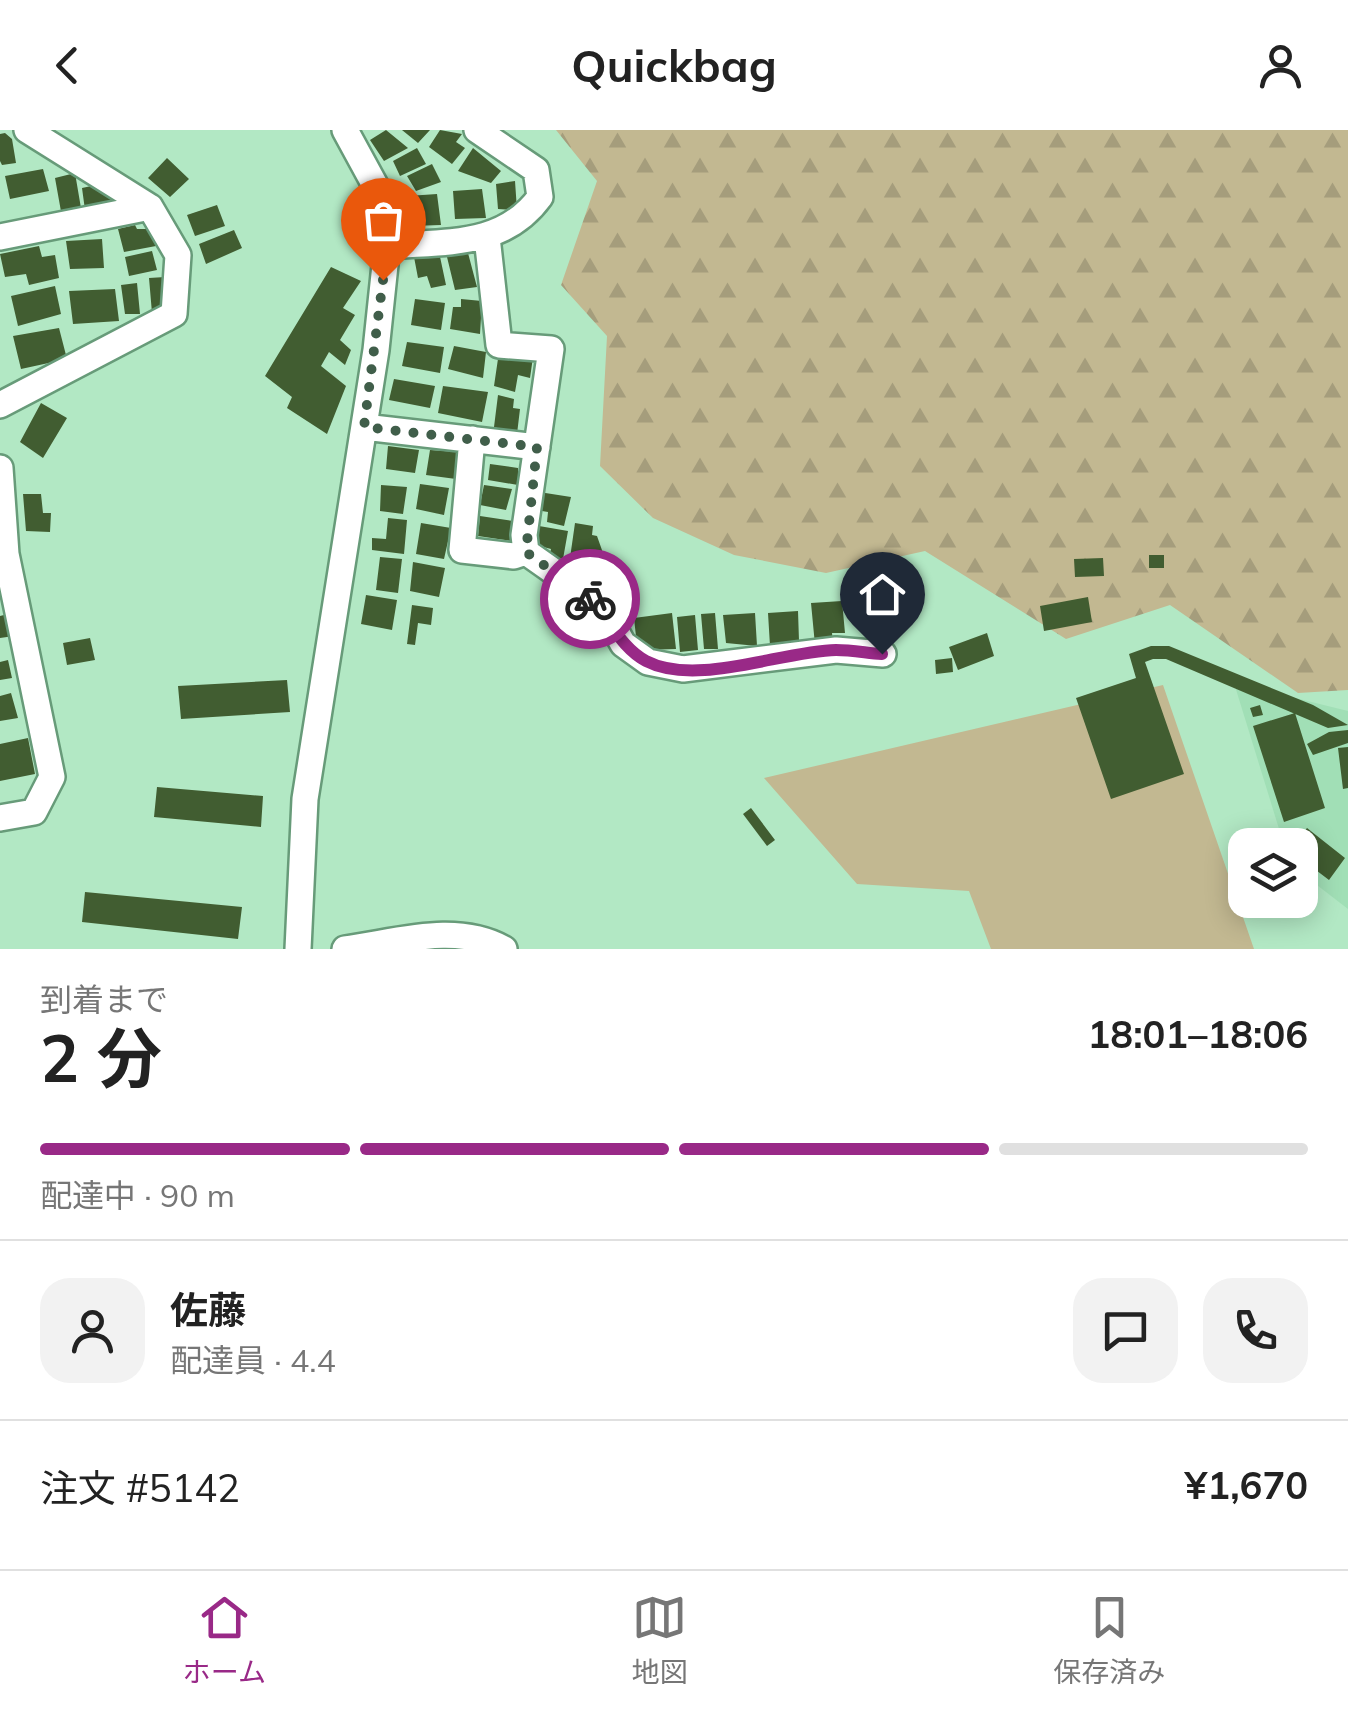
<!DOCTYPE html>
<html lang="ja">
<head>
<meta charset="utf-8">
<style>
	:root { --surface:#fff; --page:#f2f2f2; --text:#222; --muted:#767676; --line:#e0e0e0; --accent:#992987 }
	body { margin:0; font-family:Mulish,"Noto Sans JP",sans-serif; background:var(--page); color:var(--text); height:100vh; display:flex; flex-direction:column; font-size:38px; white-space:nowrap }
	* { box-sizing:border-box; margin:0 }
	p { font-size:32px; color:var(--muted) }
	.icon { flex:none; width:55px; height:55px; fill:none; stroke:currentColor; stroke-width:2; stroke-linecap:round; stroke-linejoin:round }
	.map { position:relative; height:819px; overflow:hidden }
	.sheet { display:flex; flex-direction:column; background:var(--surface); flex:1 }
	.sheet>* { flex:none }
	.controls { position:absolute; left:1228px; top:698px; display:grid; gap:20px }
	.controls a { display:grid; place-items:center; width:90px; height:90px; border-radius:20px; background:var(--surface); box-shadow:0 5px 25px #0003; font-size:50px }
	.pin { position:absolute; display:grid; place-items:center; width:85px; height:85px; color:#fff; margin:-102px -42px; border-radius:50% 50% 50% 0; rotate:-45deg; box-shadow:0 0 10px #0007 }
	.pin .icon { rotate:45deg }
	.courier { position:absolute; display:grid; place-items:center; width:100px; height:100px; margin:-50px; border:8px solid #992987; border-radius:50%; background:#fff; color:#222; box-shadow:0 2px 12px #0007 }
	.summary em { font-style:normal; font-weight:700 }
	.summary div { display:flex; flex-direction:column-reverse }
	.summary { display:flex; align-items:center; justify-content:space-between; height:170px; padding:0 40px }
	h1 { font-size:65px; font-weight:700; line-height:75px }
	.bar { display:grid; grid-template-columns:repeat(4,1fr); gap:15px 10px; align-content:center; height:120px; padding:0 40px }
	.bar i { height:12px; border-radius:8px; background:var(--line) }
	.bar .on { background:var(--accent) }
	.bar p { grid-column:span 4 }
	.line { display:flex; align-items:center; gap:25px; padding:0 40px; border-top:2px solid var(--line) }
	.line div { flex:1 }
	.round { display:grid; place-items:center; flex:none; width:105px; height:105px; border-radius:30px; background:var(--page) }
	header { display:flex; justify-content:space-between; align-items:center; height:130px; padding:0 40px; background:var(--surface); font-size:45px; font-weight:700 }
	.dock { display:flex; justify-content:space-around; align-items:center; height:140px; border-top:2px solid var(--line); background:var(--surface); font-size:28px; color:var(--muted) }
	.dock a { display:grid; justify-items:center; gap:5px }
	.dock .on { color:var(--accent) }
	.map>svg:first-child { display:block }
</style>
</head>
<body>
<header><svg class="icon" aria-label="back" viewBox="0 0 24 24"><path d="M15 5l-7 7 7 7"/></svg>Quickbag<svg class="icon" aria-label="person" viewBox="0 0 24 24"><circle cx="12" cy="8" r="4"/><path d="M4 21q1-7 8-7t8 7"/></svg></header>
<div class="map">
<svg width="1348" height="819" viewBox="0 0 1348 819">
	<defs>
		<pattern id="forest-firs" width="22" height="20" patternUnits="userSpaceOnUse" patternTransform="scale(2.5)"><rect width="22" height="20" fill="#c2b891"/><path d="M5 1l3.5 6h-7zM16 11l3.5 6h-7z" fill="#a59d7c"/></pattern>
	</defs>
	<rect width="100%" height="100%" fill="#b2e8c4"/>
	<!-- built -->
	<path fill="#a1dfb6" d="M1234 553 1348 581V779L1300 742V715H1284Z"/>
	<!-- forest -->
	<path fill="url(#forest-firs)" d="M556 0H1348V560L1298 563 1170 475 1066 509 925 421 826 443 734 425 653 388 600 336 607 206 561 155 597 51Z"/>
	<!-- garden -->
	<path fill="#c2b891" d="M1163 555 1254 819H991L969 761 857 754 764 648Z"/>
	<!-- building -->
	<path fill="#415d31" d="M386 0 408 18 384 31 370 10Z
		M402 0H430L418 13Z
		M440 0 462 4 456 12 465 18 452 34 429 17Z
		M5 3 12 9 16 33 2 35 0 31V4Z
		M417 18 426 34 400 46 393 31Z
		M473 18 501 41 491 53 458 41Z
		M167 28 189 49 170 67 148 48Z
		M432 34 441 52 416 61 407 46Z
		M43 39 49 61 10 69 5 46Z
		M75 43 82 84 62 87 55 48Z
		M515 51 517 80 498 79 496 54Z
		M96 55 105 66 112 65 113 78 85 80 82 58Z
		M482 59 486 88 455 89 453 61Z
		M437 64 441 95 411 96 408 66Z
		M217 75 225 96 195 106 187 85Z
		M135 95 137 99H153L156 116 124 122 118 99Z
		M234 100 242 118 206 134 199 114Z
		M102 109 104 138 70 139 66 111Z
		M39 116 42 127 55 125 59 148 29 155 26 144 5 147 0 124Z
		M152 121 157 140 129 146 125 127Z
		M439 122 446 155 431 158 427 146 418 148 414 127Z
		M468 123 477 157 455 160 447 127Z
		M331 137 361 151 343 178 355 185 340 210 351 220 345 235 329 222 321 236 346 256 327 304 287 278 292 267 265 246Z
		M165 147 168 176 152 183 149 148Z
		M137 153 140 184H125L121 155Z
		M55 156 61 184 18 196 11 166Z
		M115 159 119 191 73 194 69 161Z
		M415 169 445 173 441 200 411 195Z
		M461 169 482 171 480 204 450 199 453 177H461Z
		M59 198 67 229 21 239 13 206Z
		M407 212 444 217 440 243 402 236Z
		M454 216 486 222 483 248 448 239Z
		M499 222 533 227 530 248 518 245 515 262 494 256Z
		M394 249 435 256 430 278 389 270Z
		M443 256 488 262 482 292 438 283Z
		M498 265 514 269 513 278 520 279 517 304 494 297Z
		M41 273 67 288 43 328 20 312Z
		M388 316 419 320 415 343 386 339Z
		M430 320 457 322 456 349 426 345Z
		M490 334 518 338V355L488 350Z
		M420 354 449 358 444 385 416 379Z
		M381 355 407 357 403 384 380 381Z
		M484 355 512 359 506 380 480 375Z
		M539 362 571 367 564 396 547 392 548 382 536 380Z
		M23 364H41L43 383H51L50 402 26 401Z
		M480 386 513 391 511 411 478 406Z
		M388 388 407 390 404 424 372 420V408L386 409Z
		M421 393 451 398 444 429 416 424Z
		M575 393 593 396 592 405 597 406 609 440 594 460 584 448 587 441 569 435Z
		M539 396 568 401 563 429 549 427 551 419 536 415Z
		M1149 425H1164V438H1149Z
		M380 427 402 429 398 463 376 460Z
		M1103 428 1104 446 1075 447 1074 429Z
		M413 432 445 438 439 467 410 461Z
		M614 444 636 472 623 482 600 455Z
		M366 465 397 470 392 500 361 494Z
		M1088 467 1092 492 1044 501 1040 476Z
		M842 471 845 503H832L833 513 815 515 811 473Z
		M412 475 433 478 431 495 418 493 415 515 407 514Z
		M798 481 799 511 770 516 768 483Z
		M672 483 676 519 643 520 637 516 634 488Z
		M715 483 718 519H704L701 484Z
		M755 483 757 516 726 513 723 485Z
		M8 484 14 506 0 508V486Z
		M695 485 698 520 680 522 677 487Z
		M987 503 994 526 958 540 949 517Z
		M90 508 95 530 67 535 63 513Z
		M1151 516H1169L1313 575 1348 595 1328 598 1166 529H1153L1145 532 1184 644 1111 669 1076 568 1136 548 1129 524Z
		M952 528 953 542 936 544 935 530Z
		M8 530 12 548 0 550V532Z
		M287 550 290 582 181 589 178 556Z
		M11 563 18 588 0 591V566Z
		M1260 575 1263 585 1253 587 1250 578Z
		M1295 583 1325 678 1284 692 1253 596Z
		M1348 600V613L1313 625 1307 614 1329 602Z
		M28 608 35 644 0 651V614Z
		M1348 617V658L1343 659 1338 618Z
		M157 657 263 666 261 697 154 687Z
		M751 678 775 710 767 716 743 684Z
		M1307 698 1345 728 1329 750 1300 728V715H1294Z
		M85 762 242 777 238 809 82 792Z"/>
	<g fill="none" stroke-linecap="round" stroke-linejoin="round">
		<defs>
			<path id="minor" d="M0 107 150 77
				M487 107 499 215 551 219 524 405 526 422 587 465 607 485 623 514 648 532 683 539 836 520 883 524
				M387 116C445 111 503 118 540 67L536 40 477 0
				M0 275 174 184 178 125 150 77 27 0
				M364 297 537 317
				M472 309 462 420 514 426 526 422
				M0 338 6 424 52 647 34 682 0 688
				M298 819 305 669 376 220 387 116 376 57 345 0
				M345 819C397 812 456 792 504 819"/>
		</defs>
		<!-- minor casing -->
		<use href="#minor" stroke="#679b79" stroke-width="30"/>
		<!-- minor -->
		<use href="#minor" stroke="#fff" stroke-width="25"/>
	</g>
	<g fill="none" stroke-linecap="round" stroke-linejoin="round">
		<!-- done -->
		<path stroke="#405e4a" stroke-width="10" stroke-dasharray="0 18" d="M383 150 364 297 537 317 526 422 590 469"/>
		<!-- route -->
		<path stroke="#992987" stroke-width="12" d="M590 469C610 489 620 517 646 531 696 557 782 521 836 520 852 520 867 523 882 524"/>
	</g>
</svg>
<div class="controls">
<a><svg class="icon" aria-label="layers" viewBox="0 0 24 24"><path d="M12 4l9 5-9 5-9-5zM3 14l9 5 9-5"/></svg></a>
</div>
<div class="pin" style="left:383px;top:150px;background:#ea580c"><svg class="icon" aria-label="bag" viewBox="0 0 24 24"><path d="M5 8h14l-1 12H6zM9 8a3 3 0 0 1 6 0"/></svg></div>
<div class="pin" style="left:882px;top:524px;background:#1f2937"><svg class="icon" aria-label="home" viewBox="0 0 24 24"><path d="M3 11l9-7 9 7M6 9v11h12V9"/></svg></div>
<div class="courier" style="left:590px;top:469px"><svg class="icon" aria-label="bike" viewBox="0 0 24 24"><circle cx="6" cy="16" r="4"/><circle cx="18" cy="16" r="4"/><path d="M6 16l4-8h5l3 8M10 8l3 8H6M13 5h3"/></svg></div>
</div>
<section class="sheet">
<div class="summary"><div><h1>2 分</h1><p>到着まで</p></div><em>18:01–18:06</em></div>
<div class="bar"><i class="on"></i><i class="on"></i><i class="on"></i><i></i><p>配達中 · 90 m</p></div>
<div class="line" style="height:180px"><a class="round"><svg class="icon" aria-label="person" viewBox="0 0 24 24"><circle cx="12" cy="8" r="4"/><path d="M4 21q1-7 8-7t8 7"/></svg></a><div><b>佐藤</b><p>配達員 · 4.4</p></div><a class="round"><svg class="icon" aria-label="chat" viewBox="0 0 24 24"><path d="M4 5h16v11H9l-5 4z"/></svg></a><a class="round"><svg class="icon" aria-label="phone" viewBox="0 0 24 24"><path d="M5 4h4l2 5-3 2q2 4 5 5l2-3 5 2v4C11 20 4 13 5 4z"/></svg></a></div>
<div class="line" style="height:130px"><div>注文 #5142</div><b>¥1,670</b></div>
</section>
<nav class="dock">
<a class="on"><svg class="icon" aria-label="home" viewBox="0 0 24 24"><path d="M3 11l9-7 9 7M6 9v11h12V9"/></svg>ホーム</a>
<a><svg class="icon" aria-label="map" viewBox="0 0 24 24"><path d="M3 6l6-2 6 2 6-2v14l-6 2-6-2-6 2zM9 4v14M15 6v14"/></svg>地図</a>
<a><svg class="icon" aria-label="saved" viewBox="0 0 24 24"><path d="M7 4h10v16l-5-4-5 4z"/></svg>保存済み</a>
</nav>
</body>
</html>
